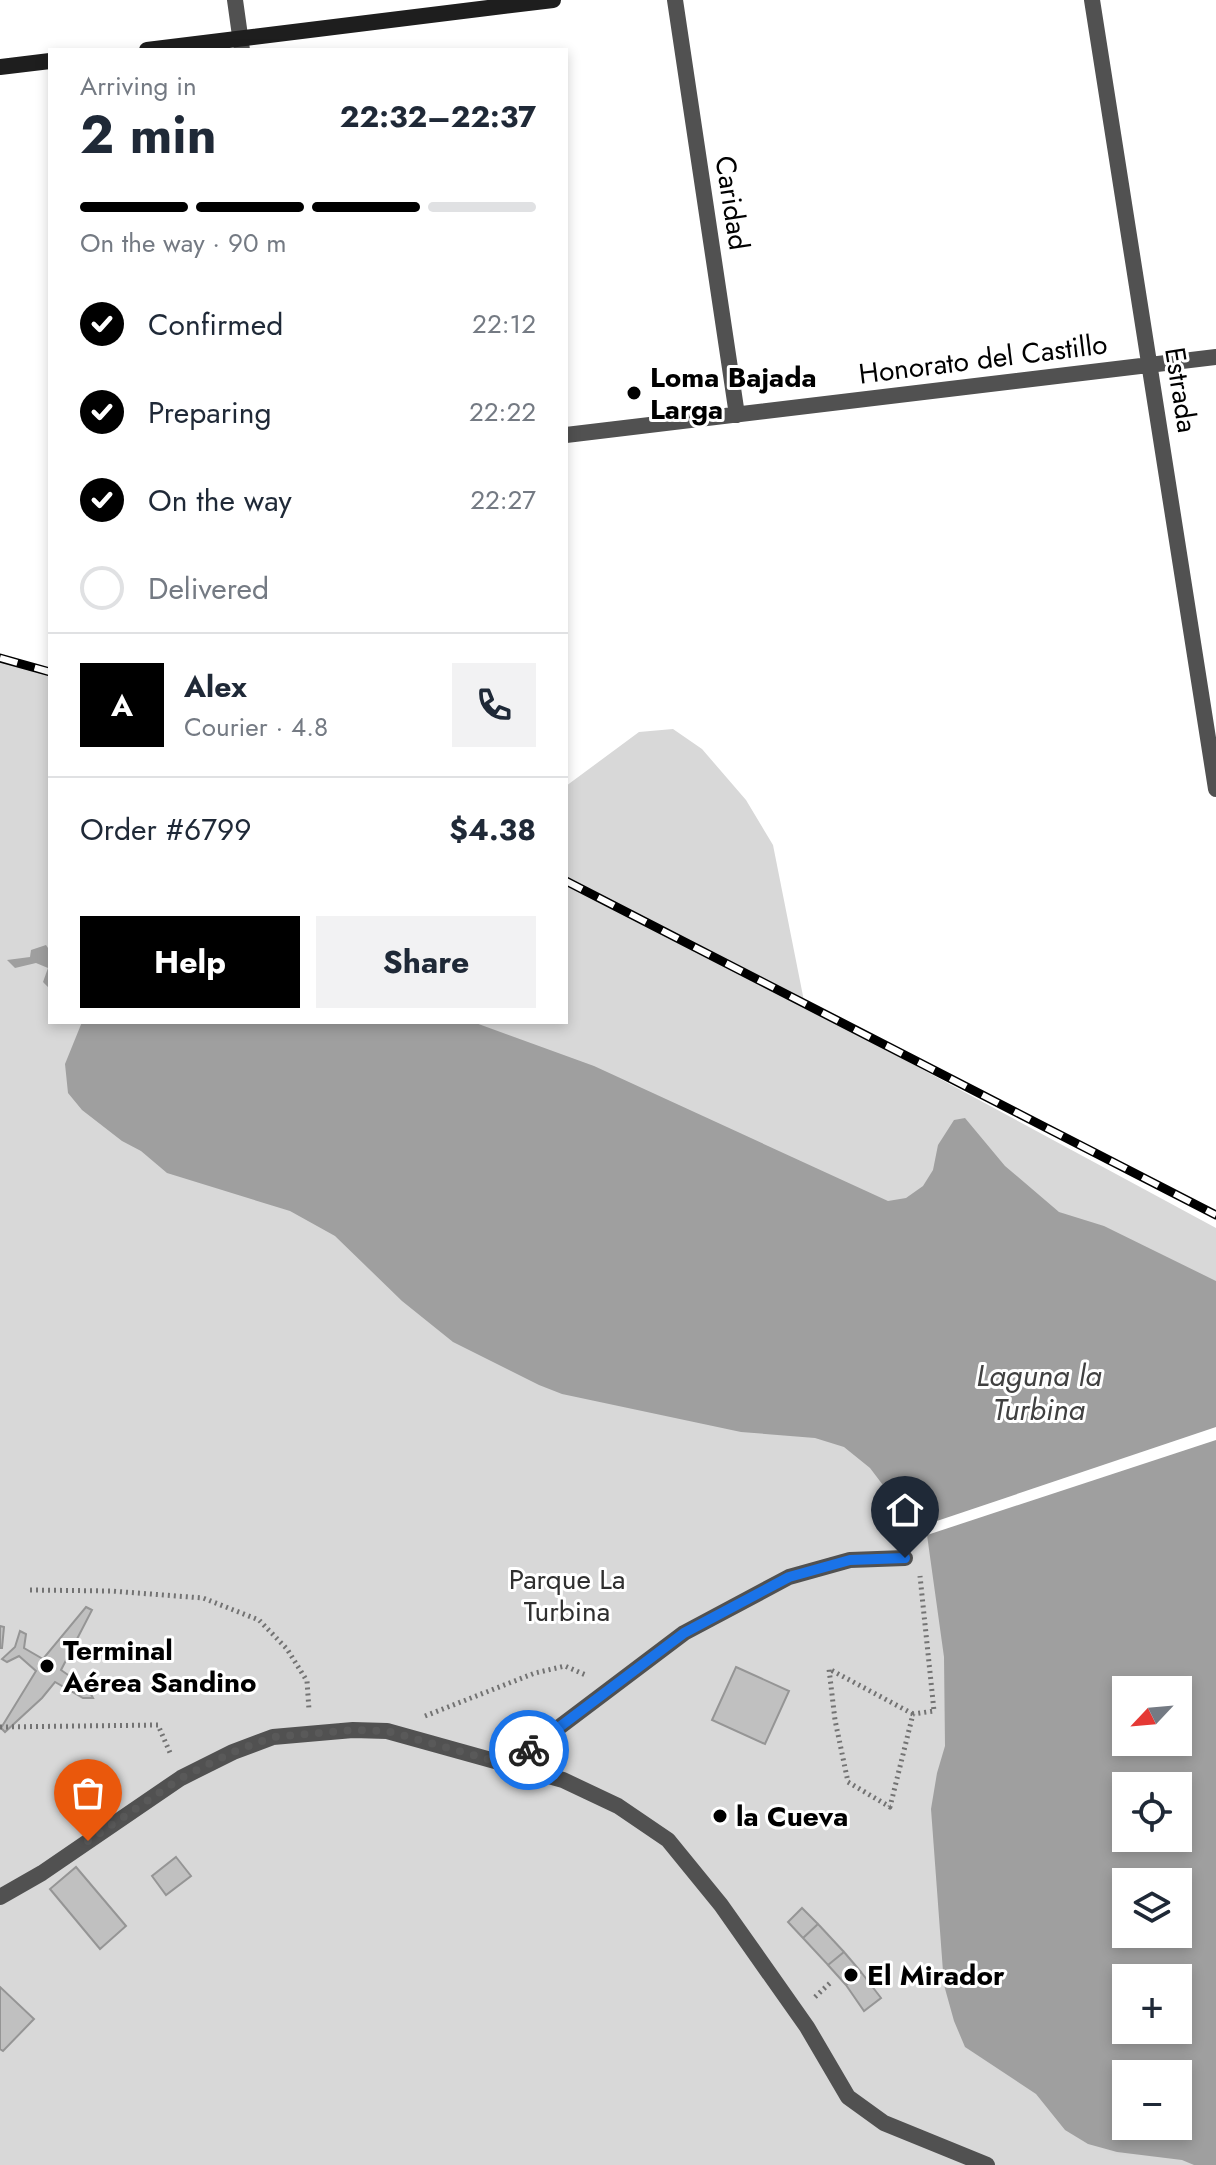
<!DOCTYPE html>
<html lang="en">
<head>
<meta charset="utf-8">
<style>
	:root { --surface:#fff; --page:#f2f2f3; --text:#1f2937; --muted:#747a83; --line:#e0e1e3; --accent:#000 }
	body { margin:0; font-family:Jost,sans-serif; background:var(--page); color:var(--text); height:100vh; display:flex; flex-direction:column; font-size:30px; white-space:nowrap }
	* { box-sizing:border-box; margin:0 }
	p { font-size:26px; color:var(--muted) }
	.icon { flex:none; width:44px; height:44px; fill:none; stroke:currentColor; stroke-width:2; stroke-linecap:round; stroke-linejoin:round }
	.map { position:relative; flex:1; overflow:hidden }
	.drawer { position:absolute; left:48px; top:48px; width:520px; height:976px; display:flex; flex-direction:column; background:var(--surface); border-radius:0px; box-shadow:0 4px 12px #0003 }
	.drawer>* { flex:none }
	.needle { width:52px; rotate:244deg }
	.fabs { position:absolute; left:1112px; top:1676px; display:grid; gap:16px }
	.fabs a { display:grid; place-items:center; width:80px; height:80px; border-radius:0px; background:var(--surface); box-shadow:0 4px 12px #0003; font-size:40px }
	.pin { position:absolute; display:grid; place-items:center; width:68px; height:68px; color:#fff; margin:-82px -34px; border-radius:50% 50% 50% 0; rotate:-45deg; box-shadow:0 0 8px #0007 }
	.pin .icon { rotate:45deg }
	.courier { position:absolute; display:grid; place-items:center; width:80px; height:80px; margin:-40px; border:6px solid #1a73e8; border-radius:50%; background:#fff; color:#222; box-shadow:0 2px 10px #0007 }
	.head em { font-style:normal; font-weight:700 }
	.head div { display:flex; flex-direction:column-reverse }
	.head { display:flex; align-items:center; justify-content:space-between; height:136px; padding:0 32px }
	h1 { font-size:52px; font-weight:700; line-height:60px }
	.bar { display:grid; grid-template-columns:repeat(4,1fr); gap:12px 8px; align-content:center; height:96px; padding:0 32px }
	.bar i { height:10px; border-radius:6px; background:var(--line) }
	.bar .active { background:var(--accent) }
	.bar p { grid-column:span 4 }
	.line { display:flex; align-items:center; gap:20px; padding:0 32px; border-top:2px solid var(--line) }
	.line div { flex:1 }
	.round { display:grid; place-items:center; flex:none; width:84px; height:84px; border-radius:0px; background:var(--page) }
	ol { padding:0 32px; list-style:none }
	li { display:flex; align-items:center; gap:24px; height:88px }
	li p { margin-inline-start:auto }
	li .icon { padding:8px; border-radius:50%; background:var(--accent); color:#fff; stroke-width:4 }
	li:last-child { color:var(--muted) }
	li i { width:44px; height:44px; border:4px solid var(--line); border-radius:50% }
	.action { display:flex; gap:16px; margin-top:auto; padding:16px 32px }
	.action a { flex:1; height:92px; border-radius:0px; background:var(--accent); color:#fff; font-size:32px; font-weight:700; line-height:92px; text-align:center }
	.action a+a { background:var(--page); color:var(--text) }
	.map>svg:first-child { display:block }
</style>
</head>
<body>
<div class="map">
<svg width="1216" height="2165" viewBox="0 0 1216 2165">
	<rect width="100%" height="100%" fill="#fff"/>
	<!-- green -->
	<path fill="#d8d8d8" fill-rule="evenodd" d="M0 661 50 676V1022H566V786L639 732 673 729 702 749 746 800 773 845 805 1006 1216 1228V2165H0ZM1126 1690H1178V1742H1126ZM1126 1786H1178V1838H1126ZM1126 1882H1178V1934H1126ZM1126 1978H1178V2030H1126ZM1126 2074H1178V2126H1126Z"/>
	<!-- water -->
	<path fill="#9f9f9f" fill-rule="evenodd" d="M46 945 50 951V989L43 982 48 968 36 963 15 968 7 960 30 957 31 950Z
		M82 1022H473L594 1066 888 1201 906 1198 923 1186 933 1170 938 1145 954 1120 965 1118 1005 1166 1059 1212 1104 1226 1216 1281V2165H1194L1182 2160 1117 2152 1088 2144 1065 2130 1036 2094 965 2047 954 2021 944 1985 931 1809 937 1773 945 1746 944 1657 927 1535 924 1526 892 1497 870 1468 844 1447 815 1438 741 1432 562 1394 539 1385 453 1342 402 1301 335 1236 290 1211 167 1173 141 1151 122 1141 82 1110 68 1093 65 1064ZM1126 1690H1178V1742H1126ZM1126 1786H1178V1838H1126ZM1126 1882H1178V1934H1126ZM1126 1978H1178V2030H1126ZM1126 2074H1178V2126H1126Z"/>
	<!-- pier -->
	<path fill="#fff" d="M1216 1427V1440L924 1536 919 1527Z"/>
	<!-- building -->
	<path fill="#c0c0c0" stroke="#959595" stroke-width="2" d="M86 1607 92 1610 61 1670 88 1689 93 1698H83L55 1682 42 1698 5 1732 1 1728 36 1671 19 1656 7 1662 2 1659 15 1647 20 1631 26 1634 24 1648 43 1659Z
		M0 1626 4 1627 2 1648H0Z
		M736 1667 789 1691 765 1744 712 1720Z
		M176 1857 191 1876 166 1895 152 1876Z
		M76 1867 126 1926 100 1949 50 1889Z
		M802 1908 818 1924 803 1938 788 1922Z
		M818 1924 844 1952 828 1965 803 1938Z
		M844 1952 861 1972 846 1985 828 1965Z
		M861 1972 881 1998 864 2011 846 1985Z
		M0 1987 34 2019 3 2051 0 2049Z"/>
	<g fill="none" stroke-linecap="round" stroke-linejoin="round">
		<!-- path -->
		<path stroke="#737373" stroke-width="5" stroke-dasharray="2 4" stroke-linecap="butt" d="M30 1590 111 1591 203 1598 259 1620 287 1649 307 1681 309 1710
			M913 1714 829 1669 835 1720 848 1782 890 1807 913 1714 934 1711 920 1576
			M425 1716 535 1673 565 1666 588 1676
			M0 1727 158 1725 171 1755
			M815 1997 830 1983"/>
		<!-- service -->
		<path stroke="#515151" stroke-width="16" d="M509 1765 684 1633 789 1577 850 1560 905 1558
			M0 1897 42 1873 181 1778 233 1752 273 1737 353 1730 387 1731 563 1780 618 1806 668 1840 721 1905 807 2027 848 2097 884 2123 987 2165"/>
		<!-- minor -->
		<path stroke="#515151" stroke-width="16" d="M235 0 242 50
			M675 0 737 415
			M1092 0 1216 789
			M566 435 1216 357"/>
		<!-- secondary -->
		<path stroke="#1e1e1e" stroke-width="16" d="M147 50 553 0
			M0 67 50 61"/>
		<defs>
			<path id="rail" d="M0 658 50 672
				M566 881 1216 1215"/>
		</defs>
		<!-- rail casing -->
		<use href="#rail" stroke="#000" stroke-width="9"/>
		<!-- rail -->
		<use href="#rail" stroke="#fff" stroke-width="6" stroke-dasharray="18" stroke-linecap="butt"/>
	</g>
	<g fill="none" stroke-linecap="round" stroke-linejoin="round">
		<!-- done -->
		<path stroke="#595959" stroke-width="8" stroke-dasharray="0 14.4" d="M88 1841 181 1778 233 1752 273 1737 353 1730 387 1731 509 1765 529 1750"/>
		<!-- route -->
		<path stroke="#1a73e8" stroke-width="10" d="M529 1750 684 1633 789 1577 850 1560 905 1558"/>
	</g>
	<!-- markers -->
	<g fill="#000" stroke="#fff" stroke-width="3">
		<circle cx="634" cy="393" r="8"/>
		<circle cx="47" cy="1666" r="8"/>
		<circle cx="720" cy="1816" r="8"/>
		<circle cx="851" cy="1975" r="8"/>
	</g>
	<g text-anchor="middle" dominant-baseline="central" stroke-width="6" stroke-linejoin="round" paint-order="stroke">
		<!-- street labels -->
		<g font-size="28" fill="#000" stroke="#fff">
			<text transform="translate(732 203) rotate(81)">Caridad</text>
			<text transform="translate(983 359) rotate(-7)">Honorato del Castillo</text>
			<text transform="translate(1181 390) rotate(81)">Estrada</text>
		</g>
		<!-- poi labels -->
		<g font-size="28" font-weight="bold" fill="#000" stroke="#fff" text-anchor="start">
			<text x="650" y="377">Loma Bajada<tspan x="650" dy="32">Larga</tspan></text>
			<text x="63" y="1650">Terminal<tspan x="63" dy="32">Aérea Sandino</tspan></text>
			<text x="736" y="1816">la Cueva</text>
			<text x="867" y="1975">El Mirador</text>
		</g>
		<!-- park labels -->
		<g font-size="28" fill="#2f2f2f" stroke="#fff">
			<text x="567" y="1579">Parque La<tspan x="567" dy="32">Turbina</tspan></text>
		</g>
		<!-- water labels -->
		<g font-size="30" font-style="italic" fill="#404040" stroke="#fff">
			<text x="1039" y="1375">Laguna la<tspan x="1039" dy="34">Turbina</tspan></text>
		</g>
	</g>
</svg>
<div class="fabs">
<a><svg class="needle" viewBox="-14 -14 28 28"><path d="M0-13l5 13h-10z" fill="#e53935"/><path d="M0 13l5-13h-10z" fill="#747a83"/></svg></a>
<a><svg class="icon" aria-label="locate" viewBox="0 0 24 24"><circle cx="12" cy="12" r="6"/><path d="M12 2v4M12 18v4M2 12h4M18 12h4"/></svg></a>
<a><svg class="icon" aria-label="layers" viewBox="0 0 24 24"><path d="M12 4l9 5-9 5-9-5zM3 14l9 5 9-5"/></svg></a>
<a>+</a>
<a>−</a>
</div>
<div class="pin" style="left:88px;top:1841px;background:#ea580c"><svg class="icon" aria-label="bag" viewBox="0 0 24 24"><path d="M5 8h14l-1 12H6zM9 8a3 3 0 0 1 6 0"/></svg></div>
<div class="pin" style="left:905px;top:1558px;background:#1f2937"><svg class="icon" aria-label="home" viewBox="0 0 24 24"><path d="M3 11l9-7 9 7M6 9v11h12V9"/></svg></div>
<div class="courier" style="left:529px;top:1750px"><svg class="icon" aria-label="bike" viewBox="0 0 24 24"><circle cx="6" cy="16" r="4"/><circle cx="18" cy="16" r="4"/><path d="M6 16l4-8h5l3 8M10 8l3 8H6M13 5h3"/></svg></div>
<section class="drawer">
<div class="head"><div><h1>2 min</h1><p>Arriving in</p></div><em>22:32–22:37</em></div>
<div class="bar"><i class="active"></i><i class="active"></i><i class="active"></i><i></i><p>On the way · 90 m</p></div>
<ol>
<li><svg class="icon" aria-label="check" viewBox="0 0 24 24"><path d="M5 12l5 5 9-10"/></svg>Confirmed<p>22:12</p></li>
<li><svg class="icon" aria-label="check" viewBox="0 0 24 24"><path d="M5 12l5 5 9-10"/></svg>Preparing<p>22:22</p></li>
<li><svg class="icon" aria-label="check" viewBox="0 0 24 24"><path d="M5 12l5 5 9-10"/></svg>On the way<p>22:27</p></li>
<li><i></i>Delivered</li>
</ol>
<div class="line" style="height:144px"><b class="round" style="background:var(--accent);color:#fff">A</b><div><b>Alex</b><p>Courier · 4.8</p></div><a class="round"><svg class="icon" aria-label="phone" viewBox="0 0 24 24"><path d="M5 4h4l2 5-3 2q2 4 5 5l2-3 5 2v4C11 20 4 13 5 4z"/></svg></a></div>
<div class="line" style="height:104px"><div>Order #6799</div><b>$4.38</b></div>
<div class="action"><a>Help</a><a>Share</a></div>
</section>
</div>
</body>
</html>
